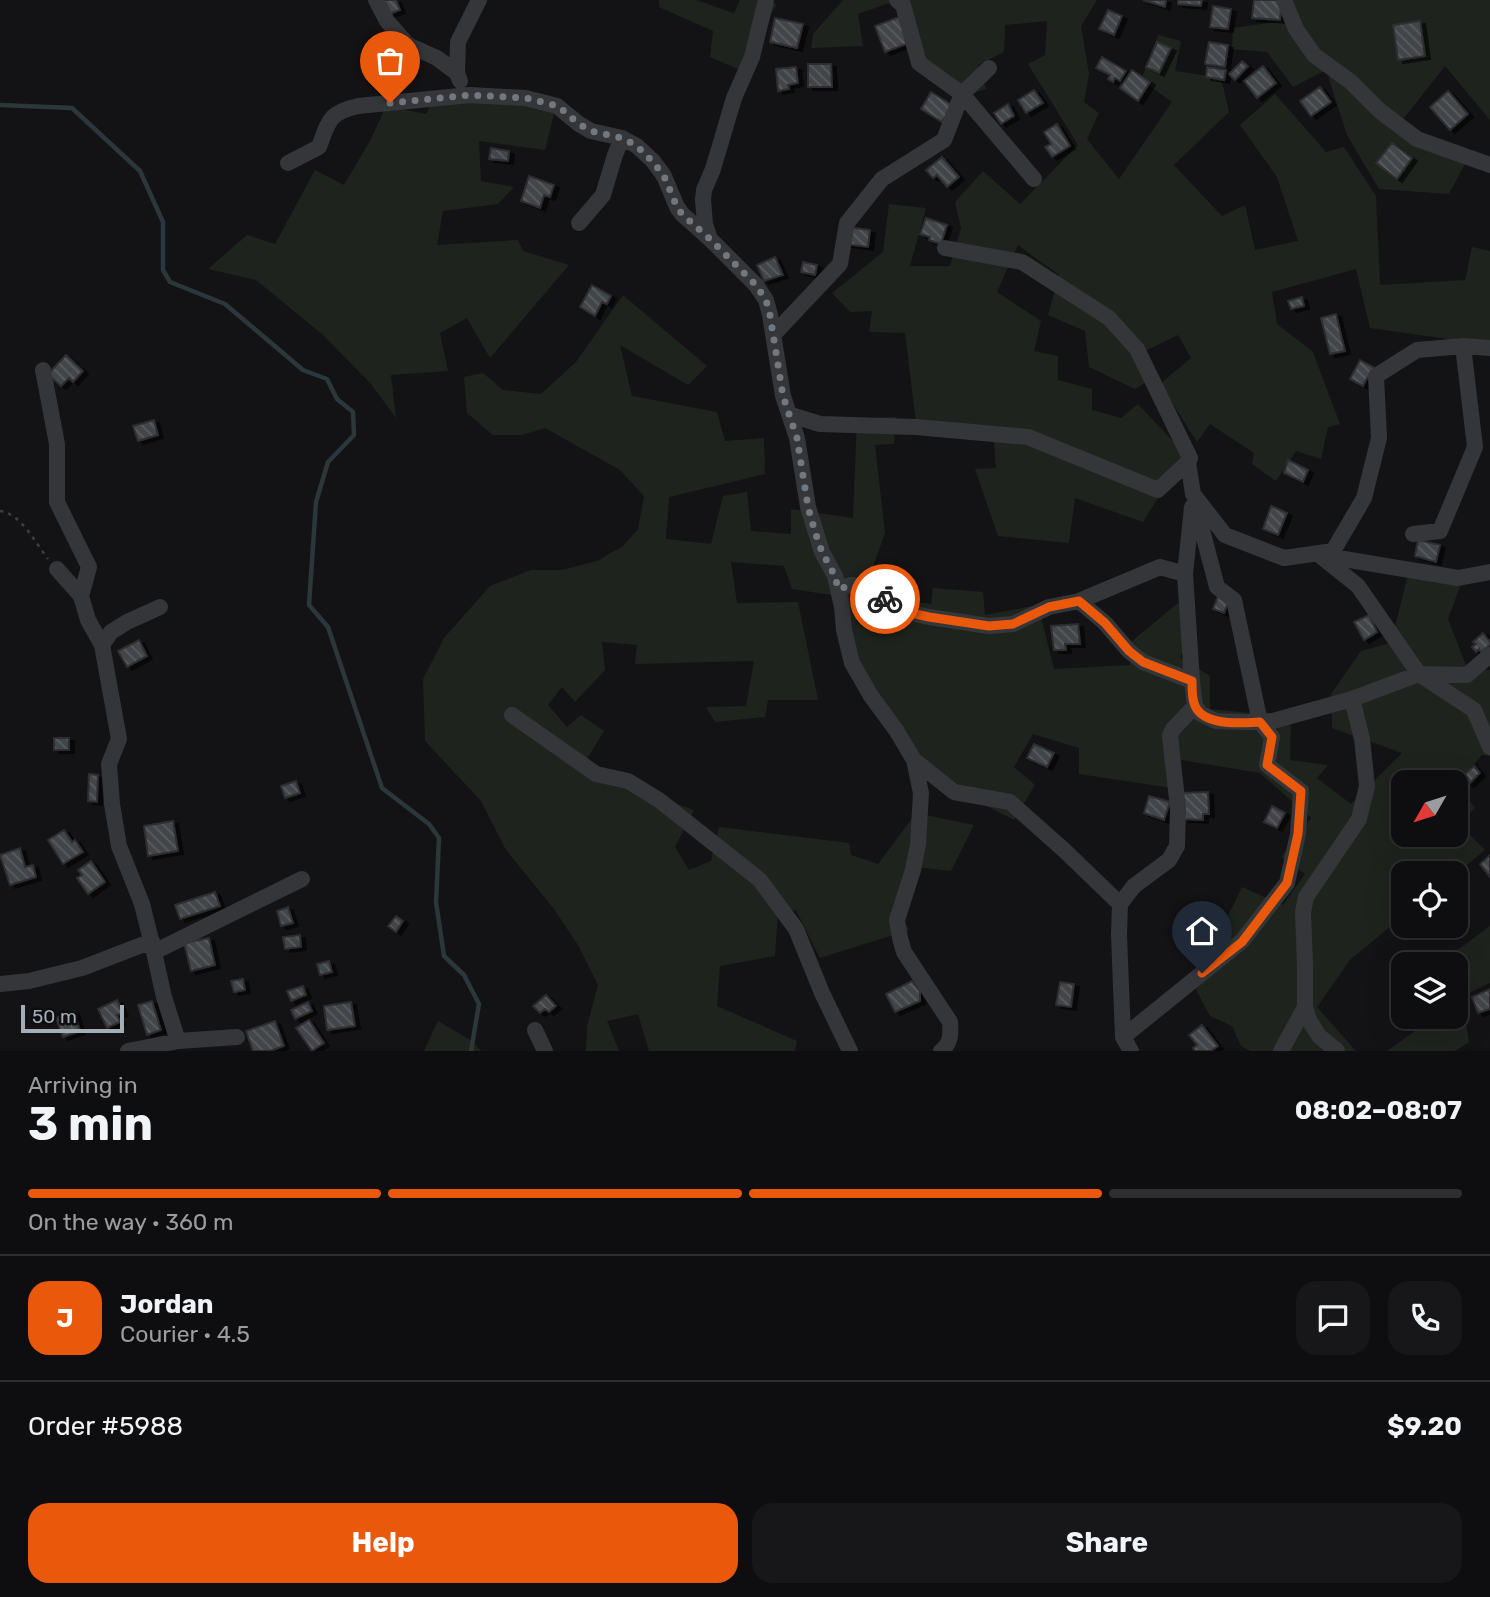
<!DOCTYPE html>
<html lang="en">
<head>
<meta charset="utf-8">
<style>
	:root { --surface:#0e0e10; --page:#171719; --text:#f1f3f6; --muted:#9b9c9f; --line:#2e2e30; --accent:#ea580c }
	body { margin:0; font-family:Rubik,sans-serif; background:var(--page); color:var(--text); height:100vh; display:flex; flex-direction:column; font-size:26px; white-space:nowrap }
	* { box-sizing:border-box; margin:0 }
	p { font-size:23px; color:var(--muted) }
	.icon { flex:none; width:38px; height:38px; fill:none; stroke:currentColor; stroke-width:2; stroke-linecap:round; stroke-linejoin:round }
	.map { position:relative; height:1051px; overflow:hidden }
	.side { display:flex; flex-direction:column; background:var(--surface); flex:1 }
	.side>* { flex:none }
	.needle { width:46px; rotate:231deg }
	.buttons { position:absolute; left:1391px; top:770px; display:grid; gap:14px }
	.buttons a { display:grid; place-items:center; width:77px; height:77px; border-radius:14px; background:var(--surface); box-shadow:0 7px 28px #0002,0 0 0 2px var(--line); font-size:35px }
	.scale { position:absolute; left:21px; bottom:18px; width:103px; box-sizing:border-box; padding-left:7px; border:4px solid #a5aeb5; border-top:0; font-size:19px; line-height:24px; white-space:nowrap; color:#a5aeb5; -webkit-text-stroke:5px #0e0e10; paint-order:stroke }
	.pin { position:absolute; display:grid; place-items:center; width:60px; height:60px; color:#fff; margin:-72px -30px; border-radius:50% 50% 50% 0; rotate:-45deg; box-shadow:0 0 7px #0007 }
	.pin .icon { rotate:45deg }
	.courier { position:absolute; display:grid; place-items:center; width:70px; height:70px; margin:-35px; border:5px solid #ea580c; border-radius:50%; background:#fff; color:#222; box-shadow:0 2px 9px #0007 }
	.overview em { font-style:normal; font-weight:700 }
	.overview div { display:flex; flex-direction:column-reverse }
	.overview { display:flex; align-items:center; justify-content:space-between; height:119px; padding:0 28px }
	h1 { font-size:46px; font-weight:700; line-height:52px }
	.bar { display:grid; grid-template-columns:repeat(4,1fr); gap:10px 7px; align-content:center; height:84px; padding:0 28px }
	.bar i { height:9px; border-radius:5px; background:var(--line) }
	.bar .current { background:var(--accent) }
	.bar p { grid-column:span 4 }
	.line { display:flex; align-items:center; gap:18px; padding:0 28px; border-top:2px solid var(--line) }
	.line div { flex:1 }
	.round { display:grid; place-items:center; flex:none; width:74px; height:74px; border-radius:21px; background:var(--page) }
	.action { display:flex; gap:14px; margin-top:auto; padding:14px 28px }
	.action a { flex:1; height:80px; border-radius:21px; background:var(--accent); color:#fff; font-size:28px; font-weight:700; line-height:80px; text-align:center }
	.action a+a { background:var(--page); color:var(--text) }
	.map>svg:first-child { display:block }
</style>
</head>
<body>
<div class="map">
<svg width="1490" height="1051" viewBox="0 0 1490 1051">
	<defs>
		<pattern id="building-back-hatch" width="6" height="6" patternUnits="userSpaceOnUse" patternTransform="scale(1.75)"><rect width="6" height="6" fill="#424548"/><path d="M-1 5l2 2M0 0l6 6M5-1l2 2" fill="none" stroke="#5a5d60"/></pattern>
		<filter id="shadow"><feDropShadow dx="5" dy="3" stdDeviation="0" flood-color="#0009"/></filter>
	</defs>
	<rect width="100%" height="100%" fill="#131315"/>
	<!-- grass -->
	<path fill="#1e241d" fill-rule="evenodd" d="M659 0H696L734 13 740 0H759L777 4 738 69 710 57 713 31 659 7Z
		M843 0H898L858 14 863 46 811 48 813 34Z
		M908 0H1097L1081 26 1089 74 1084 102 1099 113 1087 139 1119 179 1172 102 1141 80 1158 35 1181 41 1175 71 1221 78 1229 112 1174 165 1222 216 1245 205 1255 250 1298 241 1277 177 1240 125 1275 94 1326 152 1344 147 1376 196 1380 285 1465 280 1472 247 1490 251V345L1370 328 1356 269 1272 292 1277 324 1313 352 1340 424 1328 427 1321 459 1296 451 1276 481 1252 464 1254 453 1210 424 1197 442 1160 384 1191 358 1178 335 1145 351 1158 375 1135 389 1089 367 1085 331 1048 315 1059 275 1018 245 997 292 1041 321 1034 351 1058 356V380L1092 389V410L1121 418 1138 404 1185 454 1143 522 1075 498 1069 543 998 536 975 469 996 468 993 429 916 423 905 333 869 332 872 311 850 312 832 293 883 252 889 204 926 208 910 266H950L961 228 955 202 983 171 1020 204 1078 145 1028 64 1045 55 1047 21 1005 25 1004 52 978 65 986 89 969 94 928 67Z
		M1284 0H1490V120L1445 66 1400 123 1466 162 1449 194 1379 189 1347 135 1326 70 1293 87 1267 52 1232 49 1233 28 1283 21Z
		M436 94 557 102 545 150 479 141 481 181 514 187 498 204 443 211 437 245 518 240 523 251 569 265 490 358 467 318 440 333 448 371 391 375 396 418 371 384 323 335 256 280 208 269 247 235 275 244 315 170 344 185 371 139 386 106 426 114Z
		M623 295 707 366 688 385 620 345 632 396 717 412 725 441 764 438 765 474 669 497 666 539 711 544 723 496 747 492 751 531 791 534V509L853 518 857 419 896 417 894 444 875 445 885 533 872 569 881 597 931 604 933 588 983 592 985 615 1038 605 1054 669 1130 665 1132 641 1178 603 1193 625 1180 658 1210 676V709L1291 717 1290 760 1328 765 1317 778 1351 804 1402 753 1332 728 1331 694 1361 651 1391 643 1409 570 1462 581 1448 619 1467 668 1490 670V756L1482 755 1457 784 1475 808 1459 824 1485 850 1456 874 1404 873 1403 916 1350 960 1317 1007 1356 1051H1250L1241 1046 1232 1026 1210 1016 1194 986 1242 887 1283 905 1305 874 1281 857 1311 818 1260 773 1169 758 1172 788 1079 774V748L1033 734 1014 767 1035 785 1014 820 930 777 849 669 838 596 792 589 784 566 731 562 737 603 798 602 818 700H768L765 717 715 722 706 707 746 706 754 661 635 664 637 645 602 642 605 670 575 702 562 687 548 705 567 727 581 715 604 731 584 764 617 783 694 810 675 847 689 870 711 861 719 827 849 843 851 855 878 864 916 813 974 825 951 871 906 866 898 911 909 930 820 958 796 910 778 913 775 956 720 966 717 1006 797 1041 795 1051H649L638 1014 607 1021 619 1051H586L587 1026 598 985 578 945 554 909 506 850 481 801 425 741 423 679 444 638 490 586 531 570H562L597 561 623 546 638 529 644 496 620 470 545 428 522 435H493L467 413 464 377 483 373 503 390 541 394 576 362ZM1404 782H1456V835H1404Z
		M1490 926V983L1461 997 1469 1042 1455 1051H1387L1429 1021 1427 1017H1456V964H1439Z
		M438 1021 472 1041 481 1051H424Z"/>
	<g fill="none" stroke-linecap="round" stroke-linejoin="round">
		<!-- stream -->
		<path stroke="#2b373a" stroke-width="4.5" d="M0 105 72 108 140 171 163 222V270L170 282 225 304 303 370 327 379 337 399 353 412 354 435 328 462 316 502 309 605 328 627 382 788 429 824 439 838 436 902 444 956 464 975 479 1004 471 1051"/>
	</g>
	<!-- building -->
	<path fill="url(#building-back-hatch)" stroke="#2d2e31" stroke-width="2" filter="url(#shadow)" d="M381 0H396L400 10 387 15Z
		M1143 0H1166L1165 7Z
		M1178 0H1202L1201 6 1178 4Z
		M1254 0H1282L1280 20 1252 18Z
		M1213 6 1231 9 1228 29 1210 27Z
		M1108 10 1122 16 1114 35 1099 29Z
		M899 17 909 43 885 52 875 26Z
		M775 18 803 24 797 48 770 42Z
		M1420 21 1425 56 1398 60 1393 25Z
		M1157 42 1171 48 1159 73 1146 67Z
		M1209 42 1228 45 1225 67 1205 64Z
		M1102 57 1126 71 1120 81 1115 78 1113 82 1108 79 1110 75 1096 68Z
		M1242 61 1248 66 1235 80 1229 74Z
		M808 64H831L832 87H808Z
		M1263 66 1276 83 1257 98 1244 81Z
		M796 67 798 83 788 85 789 89 778 91 776 69Z
		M1207 67 1226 70 1224 80 1206 77Z
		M1132 70 1150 82 1138 101 1120 88Z
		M1320 87 1331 102 1311 116 1300 101Z
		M1034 90 1043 103 1026 113 1018 100Z
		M1448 91 1468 114 1450 130 1430 107Z
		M931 92 952 105 942 122 921 109Z
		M1008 104 1014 116 1001 124 994 113Z
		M1057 124 1070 146 1052 157 1045 147 1051 144 1044 132Z
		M1392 143 1412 158 1397 179 1376 163Z
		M491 148 509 151 508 161 489 159Z
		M942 157 959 177 947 187 937 175 933 178 926 170Z
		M529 176 554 185 550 197 544 195 540 208 521 201Z
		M926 218 947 225 941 244 929 240 930 237 920 234Z
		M848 227 870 230 868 247 845 244Z
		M775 257 783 275 764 281 757 265Z
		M803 262 817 265 815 275 801 272Z
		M592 285 611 296 607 304 602 302 595 316 580 307Z
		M1302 297 1304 306 1291 309 1288 301Z
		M1336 314 1345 351 1330 354 1321 318Z
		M66 355 83 371 73 382 69 378 61 386 48 374Z
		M1360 360 1378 370 1372 381 1367 378 1363 386 1350 379Z
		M154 420 158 435 138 441 133 426Z
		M1288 460 1308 470 1303 482 1284 473Z
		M1271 506 1287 513 1278 535 1263 529Z
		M1418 540 1440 545 1436 562 1415 556Z
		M1219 594 1230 598 1224 613 1213 609Z
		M1369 615 1377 632 1364 640 1354 622Z
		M1078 624 1080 644H1065L1066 650H1054L1051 626Z
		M1483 633 1490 642V645L1481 652 1479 649 1476 652 1472 647 1476 644 1473 642Z
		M139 640 147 656 127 667 118 651Z
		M54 738H69V750H54Z
		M1034 744 1054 753 1047 767 1027 758Z
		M1474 766 1480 773 1469 784 1462 777Z
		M89 774 98 775 97 802 88 801Z
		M296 781 300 793 285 798 281 786Z
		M1208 792 1209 814H1203V820L1184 819 1182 793Z
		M1149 796 1170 802 1164 820 1144 813Z
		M1272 806 1285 813 1277 828 1264 822Z
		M173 821 178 851 148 856 144 826Z
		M64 830 72 842 75 840 83 852 63 864 48 840Z
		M20 848 25 867 33 865 36 877 10 885 0 855Z
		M1490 855V877L1480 864Z
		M91 861 105 882 88 894 77 878 82 875 78 870Z
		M215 892 220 906 180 919 175 905Z
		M288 907 293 923 281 926 277 911Z
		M396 916 403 921 396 932 388 926Z
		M300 935 301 947 285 949 283 937Z
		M209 938 215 965 191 971 184 943Z
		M329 961 332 972 320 975 317 964Z
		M243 979 245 990 234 992 231 981Z
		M912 981 920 991V1001L895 1012 886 994Z
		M1060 982 1074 984 1071 1007 1056 1005Z
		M303 986 306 995 291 1001 287 991Z
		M1490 989V1009L1478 1013 1472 997Z
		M546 995 556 1006 549 1012 545 1009 540 1013 533 1006Z
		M117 1000 123 1013 117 1015 120 1022 107 1028 98 1009Z
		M152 1001 161 1030 147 1035 138 1005Z
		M308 1002 312 1011 295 1019 291 1010Z
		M351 1002 355 1026 327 1030 324 1006Z
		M74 1011 80 1031 63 1037 56 1018Z
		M309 1020 324 1043 312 1051 296 1028Z
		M275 1021 284 1046 270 1051H253L246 1031Z
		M1202 1025 1218 1046 1211 1051H1195L1193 1048 1197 1045 1189 1035Z"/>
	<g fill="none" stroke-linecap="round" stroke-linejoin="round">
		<!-- path -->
		<path stroke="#3a3e41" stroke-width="2.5" stroke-dasharray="3.5 5" stroke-linecap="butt" d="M0 511C21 513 36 544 48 559"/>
		<!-- street -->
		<path stroke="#34363a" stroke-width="16" d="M376 0 387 21 408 45 437 58 457 73
			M897 0 903 5 919 63 962 94 1034 179
			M1284 0 1296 29 1314 55 1351 82 1380 111 1417 139 1490 165
			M460 81 457 73 458 42 479 0
			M288 163 319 147C329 121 328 113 358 106L470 95 526 98 557 106 579 124 591 131 622 138 637 146 653 161 664 176 677 207 682 214 710 239 756 285 766 300 770 315 783 396 797 438 808 507 822 552 835 576 842 607 844 630 852 663 871 696 896 730 914 760 921 793 918 844 913 870 897 920 900 938 904 952 950 1022C951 1034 951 1043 941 1051
			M579 223 603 195 615 155 622 138
			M710 239 705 224 703 200 704 190 713 169 734 98 752 57 766 0
			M945 248 1022 262 1109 318 1137 349 1190 458 1188 462
			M774 334 840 264 847 223 882 179 944 140 962 94 989 68
			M43 370 57 444V502L89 567 81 596 88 620 102 645
			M791 415 820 424 916 427 1028 437 1158 490 1188 462 1193 494 1225 535 1284 558 1333 551 1364 498 1379 438 1376 376 1417 350 1463 346 1490 348
			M1413 534 1440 531 1475 447 1463 346
			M1318 554 1358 586 1419 674 1474 710 1490 747
			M1320 555 1458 578 1490 572
			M57 569 81 596
			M838 589 851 585 862 586 911 613 929 617 989 626 1013 624 1049 607 1079 601 1160 567 1185 574
			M1079 601 1105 623 1129 651 1143 662 1192 681
			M160 607 127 622 111 632 102 645 119 739 109 764 112 804 119 846 142 904 154 952 164 997 178 1041
			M1195 706 1201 714 1216 721 1246 722 1273 721 1352 699 1419 674 1467 675 1490 655
			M512 715 596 774 628 781 659 800 760 880 796 929 822 993 850 1051
			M914 760 954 792 1010 802 1064 850 1120 904
			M154 952 302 879
			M0 984 29 981 82 968 152 941
			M535 1030 545 1051
			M1123 1037 1242 941 1287 883 1298 834 1301 791 1267 765 1272 737 1260 722 1234 600 1217 587 1195 503
			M128 1051 178 1041 237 1037
			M1131 1051 1123 1037 1119 935 1120 904 1134 886 1169 860 1177 846 1178 808 1170 736 1173 729 1195 706 1192 681 1185 574 1192 507
			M1281 1051 1305 1007
			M1337 1051 1319 1036 1309 1020 1305 1007V963L1303 912 1306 897 1359 819 1367 786 1362 739 1352 699"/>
	</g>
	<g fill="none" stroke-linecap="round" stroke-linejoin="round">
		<!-- done -->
		<path stroke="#72787d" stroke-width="7" stroke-dasharray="0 12.6" d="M390 103 470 95 526 98 558 106 579 124 591 131 622 138 637 146 653 162 664 176 677 207 682 214 710 239 756 285 766 300 770 315 783 396 797 438 808 507 815 532 822 552 835 576 838 589C859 583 867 588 885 599"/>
		<!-- route -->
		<path stroke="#ea580c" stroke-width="9" d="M885 599 911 613 929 617 989 626 1013 624 1049 607 1079 601 1105 623 1129 651 1143 662 1192 681C1192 688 1192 697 1194 703 1201 727 1241 723 1260 722L1272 737 1267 765 1301 791 1298 834 1287 883 1242 942 1202 973"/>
	</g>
</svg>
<div class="buttons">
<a><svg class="needle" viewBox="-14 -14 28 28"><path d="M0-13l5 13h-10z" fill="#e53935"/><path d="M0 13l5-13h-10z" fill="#9b9c9f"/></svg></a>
<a><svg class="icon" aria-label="locate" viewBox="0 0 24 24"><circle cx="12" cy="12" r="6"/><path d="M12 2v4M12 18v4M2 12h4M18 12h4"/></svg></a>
<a><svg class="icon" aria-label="layers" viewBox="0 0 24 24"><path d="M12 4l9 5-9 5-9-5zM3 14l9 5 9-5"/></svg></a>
</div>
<div class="scale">50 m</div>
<div class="pin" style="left:390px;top:103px;background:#ea580c"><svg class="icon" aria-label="bag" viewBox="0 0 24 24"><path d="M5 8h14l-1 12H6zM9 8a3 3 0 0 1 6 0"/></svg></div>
<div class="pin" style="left:1202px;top:973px;background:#1f2937"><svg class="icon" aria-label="home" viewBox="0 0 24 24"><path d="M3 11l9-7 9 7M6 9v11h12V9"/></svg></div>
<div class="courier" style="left:885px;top:599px"><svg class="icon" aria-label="bike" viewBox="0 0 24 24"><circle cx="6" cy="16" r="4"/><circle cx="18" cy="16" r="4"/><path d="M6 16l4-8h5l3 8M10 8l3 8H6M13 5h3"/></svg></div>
</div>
<section class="side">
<div class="overview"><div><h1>3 min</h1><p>Arriving in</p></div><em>08:02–08:07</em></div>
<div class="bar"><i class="current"></i><i class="current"></i><i class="current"></i><i></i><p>On the way · 360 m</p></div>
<div class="line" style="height:126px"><b class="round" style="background:var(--accent);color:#fff">J</b><div><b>Jordan</b><p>Courier · 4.5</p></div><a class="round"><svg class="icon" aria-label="chat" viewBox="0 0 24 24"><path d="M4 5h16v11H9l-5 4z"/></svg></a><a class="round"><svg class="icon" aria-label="phone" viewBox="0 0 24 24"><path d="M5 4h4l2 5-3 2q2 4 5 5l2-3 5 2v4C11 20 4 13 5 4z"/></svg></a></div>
<div class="line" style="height:91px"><div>Order #5988</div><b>$9.20</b></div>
<div class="action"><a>Help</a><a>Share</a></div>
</section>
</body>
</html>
